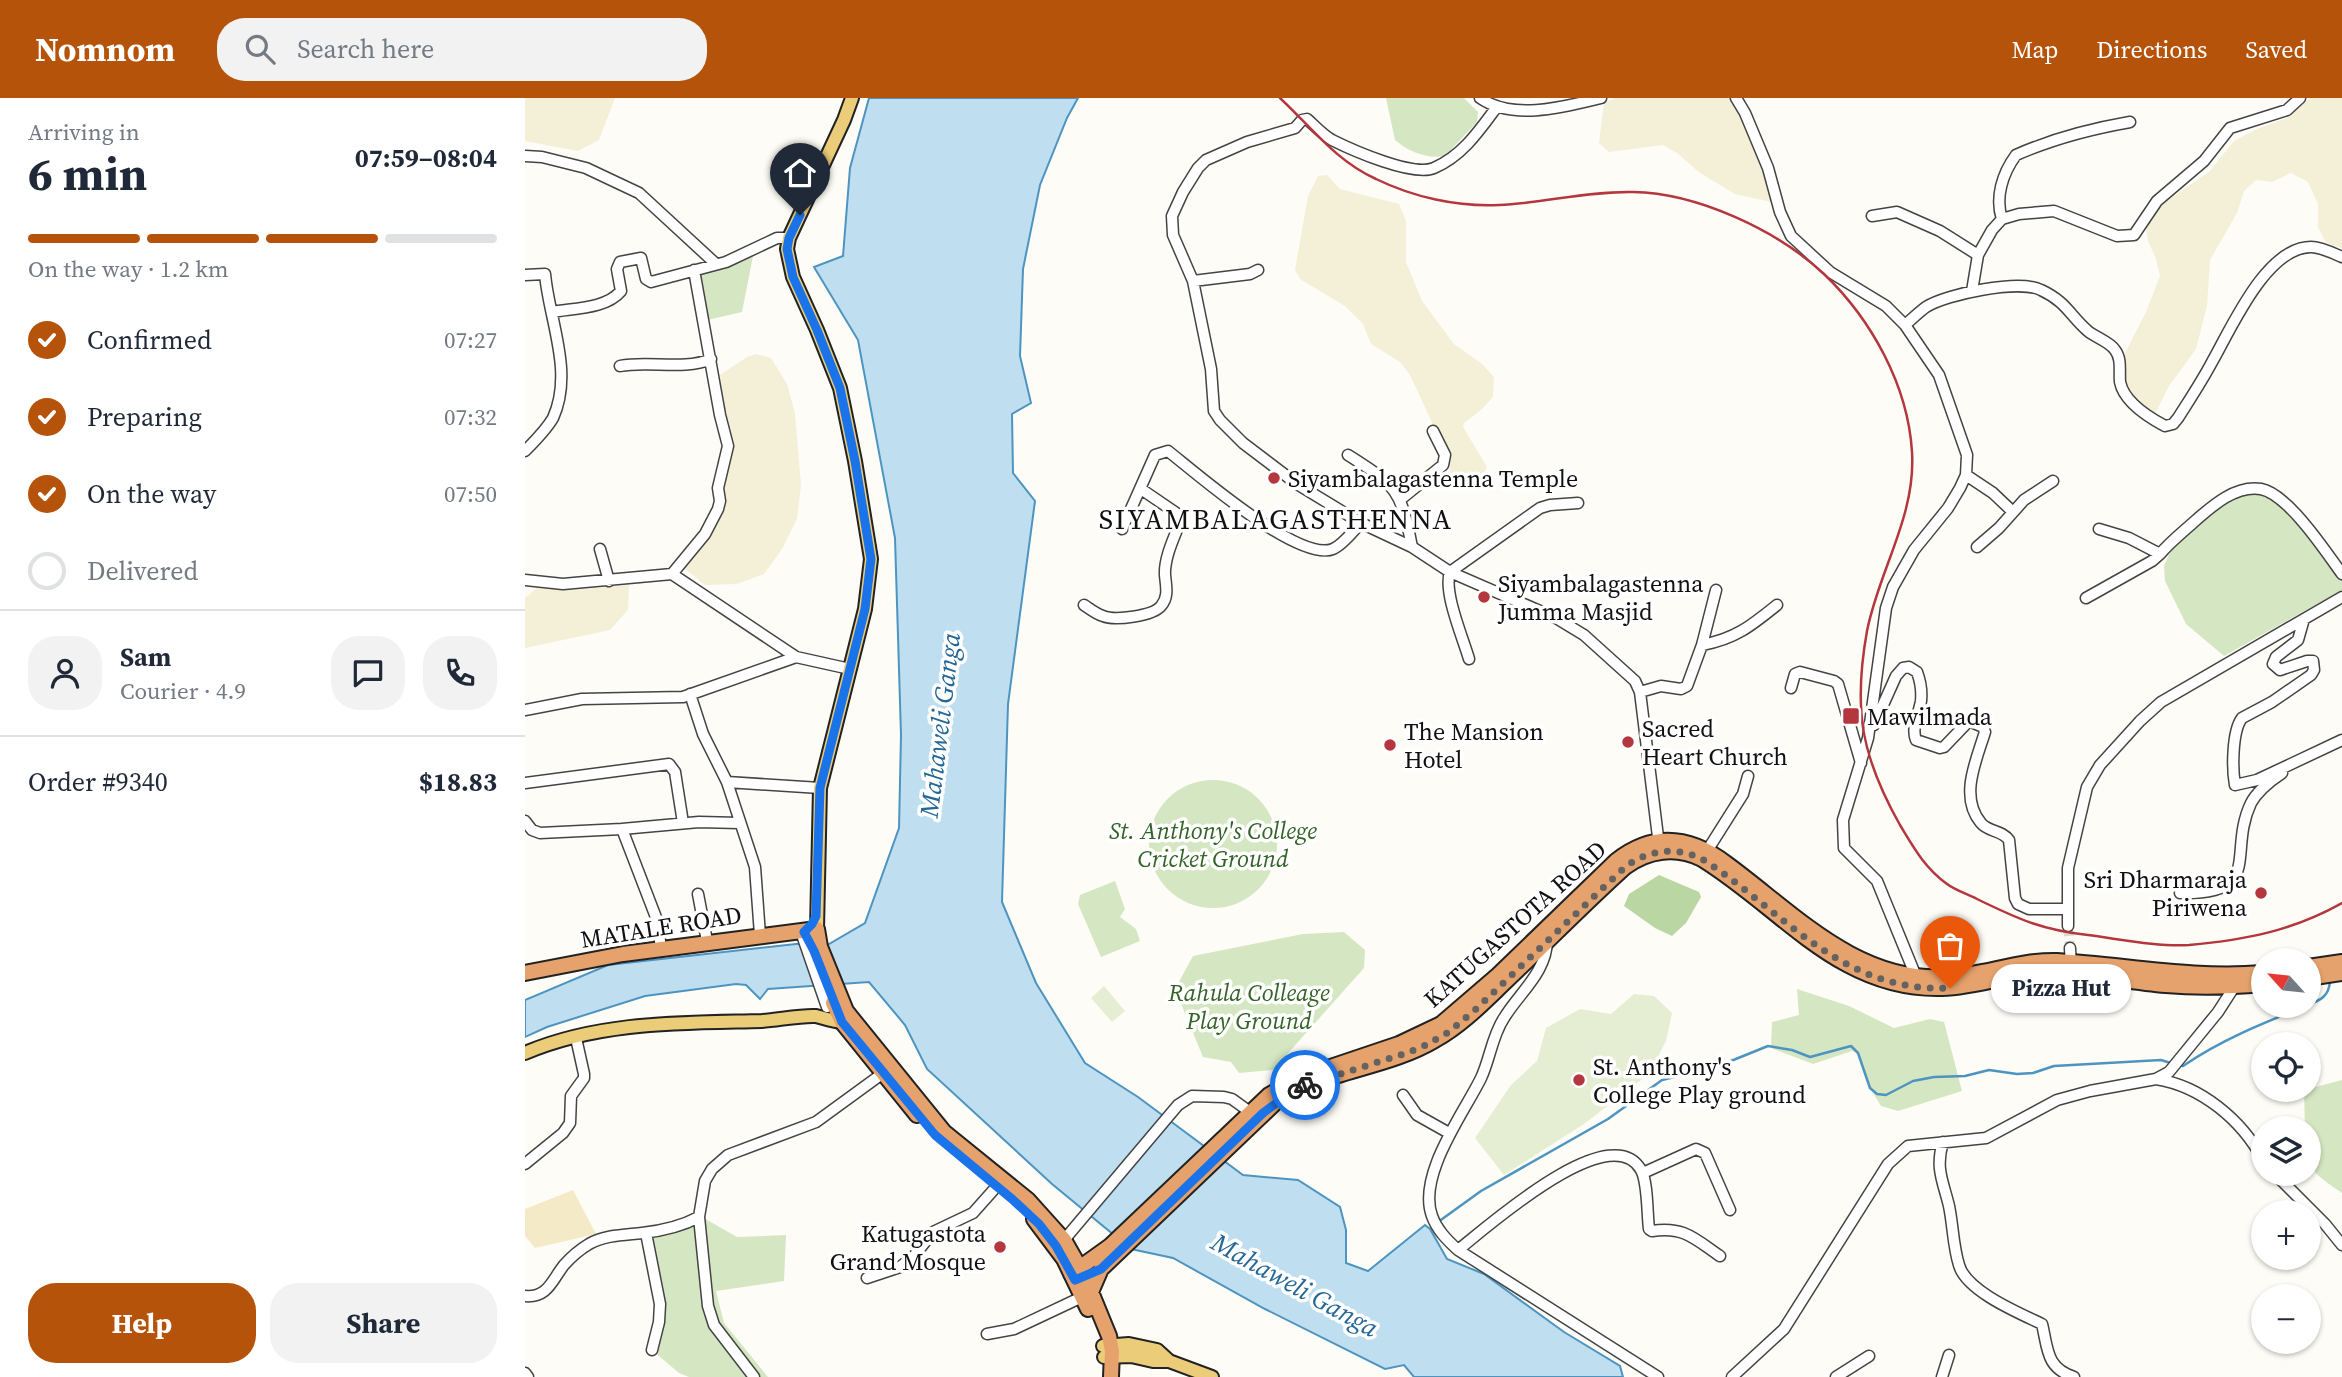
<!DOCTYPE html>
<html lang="en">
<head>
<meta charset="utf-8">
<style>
	:root { --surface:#fff; --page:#f2f2f3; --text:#1f2937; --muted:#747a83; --line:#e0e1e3; --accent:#b45309 }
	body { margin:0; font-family:"Source Serif 4",serif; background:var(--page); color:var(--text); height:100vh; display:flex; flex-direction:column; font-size:26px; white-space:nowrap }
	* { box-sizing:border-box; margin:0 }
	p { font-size:23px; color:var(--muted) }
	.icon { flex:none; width:38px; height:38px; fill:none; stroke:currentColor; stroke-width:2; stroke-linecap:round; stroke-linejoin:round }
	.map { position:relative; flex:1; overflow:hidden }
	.panel { display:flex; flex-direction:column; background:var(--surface); width:525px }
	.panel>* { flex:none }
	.needle { width:46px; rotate:297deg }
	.tools { position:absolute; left:1726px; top:850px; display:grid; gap:14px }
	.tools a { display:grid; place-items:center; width:70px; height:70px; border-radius:50%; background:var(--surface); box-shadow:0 2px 5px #0004; font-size:35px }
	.pin { position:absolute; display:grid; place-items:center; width:60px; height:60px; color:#fff; margin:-72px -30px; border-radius:50% 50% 50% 0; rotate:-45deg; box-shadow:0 0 7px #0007 }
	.pin .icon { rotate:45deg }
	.courier { position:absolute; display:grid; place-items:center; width:70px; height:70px; margin:-35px; border:5px solid #1a73e8; border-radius:50%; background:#fff; color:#222; box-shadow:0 2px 9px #0007 }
	.bubble { position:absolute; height:49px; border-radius:24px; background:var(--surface); box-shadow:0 2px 5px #0004; font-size:23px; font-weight:700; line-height:49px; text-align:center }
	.overview em { font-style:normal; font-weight:700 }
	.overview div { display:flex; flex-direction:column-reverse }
	.overview { display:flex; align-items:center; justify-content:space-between; height:119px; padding:0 28px }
	h1 { font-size:46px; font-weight:700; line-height:52px }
	.bar { display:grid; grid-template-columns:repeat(4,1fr); gap:10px 7px; align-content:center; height:84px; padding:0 28px }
	.bar i { height:9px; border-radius:5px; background:var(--line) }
	.bar .on { background:var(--accent) }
	.bar p { grid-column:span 4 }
	.line { display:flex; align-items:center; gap:18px; padding:0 28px; border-top:2px solid var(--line) }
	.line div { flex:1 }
	.round { display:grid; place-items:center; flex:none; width:74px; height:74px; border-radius:28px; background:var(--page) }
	ol { padding:0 28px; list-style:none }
	li { display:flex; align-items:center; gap:21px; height:77px }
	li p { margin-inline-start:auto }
	li .icon { padding:7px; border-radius:50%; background:var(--accent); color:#fff; stroke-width:4 }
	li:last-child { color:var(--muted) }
	li i { width:38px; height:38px; border:4px solid var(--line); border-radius:50% }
	.action { display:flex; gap:14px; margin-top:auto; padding:14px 28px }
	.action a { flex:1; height:80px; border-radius:28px; background:var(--accent); color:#fff; font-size:28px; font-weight:700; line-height:80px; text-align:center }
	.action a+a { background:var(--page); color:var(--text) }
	header { display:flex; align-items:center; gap:42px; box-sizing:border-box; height:98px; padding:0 35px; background:var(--accent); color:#fff }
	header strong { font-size:33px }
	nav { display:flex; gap:38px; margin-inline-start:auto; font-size:24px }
	.search { width:490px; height:63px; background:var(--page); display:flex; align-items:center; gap:18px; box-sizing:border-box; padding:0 24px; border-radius:28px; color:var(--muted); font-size:26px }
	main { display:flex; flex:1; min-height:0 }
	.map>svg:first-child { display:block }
</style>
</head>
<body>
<header>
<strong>Nomnom</strong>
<div class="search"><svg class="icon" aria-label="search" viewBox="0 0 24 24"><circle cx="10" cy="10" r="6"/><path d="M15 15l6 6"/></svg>Search here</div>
<nav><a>Map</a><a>Directions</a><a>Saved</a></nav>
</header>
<main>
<section class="panel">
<div class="overview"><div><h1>6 min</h1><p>Arriving in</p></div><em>07:59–08:04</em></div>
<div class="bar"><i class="on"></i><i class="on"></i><i class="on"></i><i></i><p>On the way · 1.2 km</p></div>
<ol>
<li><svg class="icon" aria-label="check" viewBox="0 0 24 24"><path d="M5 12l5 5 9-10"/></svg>Confirmed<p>07:27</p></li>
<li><svg class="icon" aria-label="check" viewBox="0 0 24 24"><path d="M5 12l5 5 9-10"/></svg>Preparing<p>07:32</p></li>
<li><svg class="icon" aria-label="check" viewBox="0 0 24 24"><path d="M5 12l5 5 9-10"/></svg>On the way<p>07:50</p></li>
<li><i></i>Delivered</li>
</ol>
<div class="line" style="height:126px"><a class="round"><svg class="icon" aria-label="person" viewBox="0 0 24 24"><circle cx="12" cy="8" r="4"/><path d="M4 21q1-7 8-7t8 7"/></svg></a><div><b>Sam</b><p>Courier · 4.9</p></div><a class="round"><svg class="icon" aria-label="chat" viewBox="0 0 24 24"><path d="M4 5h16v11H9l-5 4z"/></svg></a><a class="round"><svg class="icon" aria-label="phone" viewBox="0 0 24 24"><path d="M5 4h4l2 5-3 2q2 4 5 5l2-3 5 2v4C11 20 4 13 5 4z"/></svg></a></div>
<div class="line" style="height:91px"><div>Order #9340</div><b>$18.83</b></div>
<div class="action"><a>Help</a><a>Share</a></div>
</section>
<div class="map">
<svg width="1817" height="1279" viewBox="0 0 1817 1279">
	<rect width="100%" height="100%" fill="#fefcf6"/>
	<!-- farmland -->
	<path fill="#f3f0d7" d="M0 0H90L74 42 53 53 0 43Z
		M1090 0H1206L1233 53 1247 98 1246 104 1210 96 1175 75 1152 55 1138 47 1084 54 1074 45 1079 5Z
		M1785 0H1817V150L1801 145 1793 129V106L1783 84 1766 75 1747 84 1731 82 1719 93 1712 115 1685 162 1682 208 1671 251 1644 288 1631 314H1620L1600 289 1596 273 1599 257 1621 214 1635 178 1631 161 1623 143 1621 129 1626 114 1685 73 1709 43 1732 31 1762 20Z
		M802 77 815 91 874 106 881 123V164L897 203 929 246 956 265 969 279 968 299 956 312 939 325 938 329 962 369 956 380 937 385 925 376 924 361 885 277 875 264 846 246 838 226 820 208 775 181 770 172 783 98 793 78Z
		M231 256 246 260 262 286 270 315 276 387 272 421 257 451 239 476 212 486 180 487 159 470 184 436 198 391 207 343 200 324 195 277 222 259Z
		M104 487 103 512 85 532 0 550V500L12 490 46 492Z"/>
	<!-- green -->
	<path fill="#d5e6c2" d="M861 0H939L953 14 952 24 920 58C902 61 884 54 870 42Z
		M228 158 217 214 178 223 174 173Z
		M1739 394 1768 415 1817 482V492L1699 558 1661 526 1640 483 1639 468 1645 454 1655 441 1701 403 1718 397Z
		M624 746a64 64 0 1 1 128 0a64 64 0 1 1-128 0Z
		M590 783 600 811 595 819 611 831 615 843 576 859 553 806 555 797Z
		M819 834 840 852 839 870 748 972 714 975 706 964 678 959 650 891 668 858 778 836Z
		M1272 891 1324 908 1369 930 1405 921 1419 924 1437 993 1373 1013 1356 1008 1345 990 1333 955 1327 953 1288 966 1246 950 1247 924 1274 917Z
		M1817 982V1095C1783 1071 1783 1073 1783 1031H1780L1779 992Z
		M177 1119 212 1139 261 1137 259 1183 191 1193 199 1225 243 1279H164L154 1275 127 1252 134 1224 123 1139 165 1129Z"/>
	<!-- forest -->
	<path fill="#bad6a2" d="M1134 777 1174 794 1176 799 1161 825 1147 838 1130 830 1099 808 1104 796Z"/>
	<!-- sand -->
	<path fill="#f5eac7" d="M48 1092 71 1136 10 1150 0 1138V1111Z"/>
	<!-- pitch -->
	<path fill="#e5eed2" d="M579 888 600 913 587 924 566 900Z
		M1109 896 1129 898 1147 915 1141 943 1124 976 1059 1026 979 1077 950 1040 986 987 1012 963 1021 930 1055 911 1086 916Z"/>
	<!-- water -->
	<path fill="#bfdff1" stroke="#4d94c0" stroke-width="2" d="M344 0H553L542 20 515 87 498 171 495 258 506 305 487 316 488 375 510 403 483 606 477 804 511 885 560 965 613 999 718 1077 773 1082 815 1109 821 1132V1165L843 1173 900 1127 905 1131 922 1161 959 1176 1039 1234 1095 1268 1098 1279H889L879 1267 860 1271 740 1211 648 1160 606 1151 527 1086 402 971 380 927 344 884 243 891 235 901 221 887 211 886 120 898 22 929 0 939V902L83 867 271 846H304L340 825 374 730 376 637 370 440 333 242 289 169 318 158 325 70Z"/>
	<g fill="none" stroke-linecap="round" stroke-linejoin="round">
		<!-- stream -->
		<path stroke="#4d94c0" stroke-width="2.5" d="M1783 907C1796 902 1804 898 1805 883
			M1655 967 1658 968C1696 942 1738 925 1781 908
			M913 1124 956 1093 1083 1021 1137 982 1191 969 1243 948 1267 952 1285 959 1326 948 1333 955 1345 990 1352 996 1361 997 1388 983 1409 979 1440 978 1464 972 1492 976 1508 975 1529 968 1636 962 1649 966"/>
		<!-- minor-tunnel -->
		<path stroke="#dad9d4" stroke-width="10" stroke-dasharray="10 5" stroke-linecap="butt" d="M1543 828 1545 850"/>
		<defs>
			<path id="minor" d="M955 0C988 23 1039 9 1076 0
				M1211 0 1220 15 1243 70 1255 114 1266 138 1305 174 1361 208 1380 227 1414 277 1442 357 1441 377 1435 390 1423 410 1389 452 1368 489 1361 510 1343 640 1318 722 1319 750 1352 783 1392 881
				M971 10C954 33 937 58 909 70 888 79 827 52 807 42 798 37 790 28 782 21L777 22 770 30 722 44 681 62 673 70 658 94 647 118 648 137 668 183 686 271 689 313 695 322 718 345 772 386 836 425 887 449 925 474 1031 520 1059 537 1110 583 1115 594 1134 747
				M0 58 17 59 61 70 114 95 191 166
				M1347 118 1372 114 1415 133 1453 157
				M1477 121C1470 100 1477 76 1491 57 1527 41 1565 31 1605 24
				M0 177 20 176C24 222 49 274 28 320 21 332 10 343 0 353
				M668 183 725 176 733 172
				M1447 193 1453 157 1467 132 1477 121 1494 116 1529 113 1592 138 1609 137 1632 103 1679 63 1705 30 1762 12 1775 0
				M27 214C49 210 81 211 96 193L92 171 95 164 116 160 121 181 126 184 201 164 252 140H264
				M1380 227C1387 221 1394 214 1401 209 1422 196 1494 181 1516 192 1542 204 1545 218 1564 234 1572 240 1585 244 1590 252 1597 261 1594 273 1595 284 1599 304 1623 319 1640 328L1648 326 1653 320C1665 301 1677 283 1687 264 1706 231 1741 149 1786 149 1796 149 1808 155 1817 159
				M95 268C124 262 158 273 186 261
				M823 357C872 388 876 392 887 449
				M1441 377 1468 395 1488 414
				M876 401 918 367 920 357 908 333
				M597 431 630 357 643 353C671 375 774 465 808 451 818 447 828 433 836 425
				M1574 431 1604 440 1635 456C1645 444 1659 433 1670 423 1688 407 1711 387 1736 391 1763 396 1801 454 1817 476
				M1452 449 1474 430 1499 402 1528 383
				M75 451 84 483
				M147 476 180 436 193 411 195 403 193 390 203 348 195 317 169 172
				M0 482 38 486 147 476 271 559
				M1561 500 1627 463 1635 456
				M559 507C565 511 571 516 578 518 590 523 628 518 636 508 644 499 641 488 640 477 639 458 651 436 657 419L616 391
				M1779 521 1773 542 1751 559 1748 566 1755 572 1782 563H1788L1789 572 1786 577 1747 604 1717 620C1707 633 1707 671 1710 687L1732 682 1817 642
				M1177 547C1210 541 1226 528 1252 507
				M944 561C938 540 918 494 925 474L1015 410 1025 407 1053 405
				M1266 590 1270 576 1275 574 1309 583 1313 586 1336 665
				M1115 594 1136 588 1156 591 1162 588 1177 547 1191 492
				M165 596 178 636 202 684 230 769 235 837
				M0 612 57 601 158 599 271 559 325 571
				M1349 627 1371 578 1378 570 1384 569 1392 574C1395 582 1397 593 1396 603 1394 615 1386 630 1391 642L1415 650 1419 649 1442 625 1446 624 1458 629 1460 634C1451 663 1434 699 1456 725 1463 734 1477 732 1484 742L1490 800 1493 806 1504 811H1541
				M202 684 295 690
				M0 685 144 666 150 674 158 725
				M0 723 7 732 15 735 97 731
				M1182 753 1218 696 1223 678
				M1655 795C1740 797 1702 755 1726 705 1733 692 1745 683 1757 675
				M173 796 182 843
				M1543 828V770L1562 689 1575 667 1615 623 1636 604 1817 499
				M276 834 302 909
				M1022 842C1022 874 994 895 979 920 967 938 965 961 956 980 939 1015 892 1077 907 1118 912 1132 922 1142 933 1152L1133 1279
				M136 850 132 822 97 731 174 724 214 725
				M1545 850 1546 870
				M1631 981C1676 988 1717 1022 1738 1062
				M878 997 892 1017 924 1035
				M1418 1044C1410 1070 1418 1083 1424 1108 1428 1127 1428 1148 1434 1167 1441 1193 1494 1215 1517 1226 1523 1251 1521 1270 1549 1279
				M0 1066 38 1035 45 1025 46 998 59 980V976L51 940
				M1118 1075 1171 1051 1180 1055 1205 1112
				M1750 1076 1800 1126 1817 1147
				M174 1119 183 1208 189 1227 229 1279
				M121 1135 135 1206 134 1224 127 1252
				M539 1142 653 1007 667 998 699 999 707 1001 725 1014
				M933 1152C961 1130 1086 1018 1116 1072 1123 1084 1122 1116 1124 1131L1127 1133C1159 1128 1170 1141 1195 1158
				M342 1180 375 1169 389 1158 408 1134 448 1115 472 1088
				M0 1198C23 1200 27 1182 39 1167 47 1158 54 1152 64 1146 80 1137 99 1137 117 1135 136 1133 157 1128 174 1119L180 1083 187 1071 203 1057 291 1024 361 973
				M462 1236 489 1231 557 1199
				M0 1275 3 1279
				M1207 1279 1259 1231 1363 1066 1383 1048 1461 1040 1532 1002 1565 993 1631 981 1644 974 1693 914 1711 886
				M1311 1279 1344 1258
				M1417 1279 1424 1257"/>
			<path id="major" d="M292 831 295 690 340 511 346 461 330 363 315 290 292 232 268 179 262 151 264 140 319 22 327 0
				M0 955C75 923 158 925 237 923 253 922 276 917 291 918 299 920 308 923 317 924
				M578 1248 604 1246 632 1252 644 1263 687 1279
				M579 1259 606 1258 628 1263H644"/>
			<path id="highway" d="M1783 869 1817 864
				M0 875 98 856 292 831 295 849 321 913 419 1034 503 1102 539 1142 559 1177 584 1238 587 1253 586 1279
				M1783 880 1817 875
				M308 905 317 924 392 1017
				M509 1121 539 1161 563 1211
				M546 1176 585 1148 744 997 776 979 874 946 916 926 973 877 1091 763C1129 733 1165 738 1202 766 1269 815 1332 885 1422 879 1460 877 1494 862 1532 863 1601 867 1668 881 1738 875
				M566 1194 576 1171 751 1004C800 972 861 971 910 942 937 927 958 905 980 884 1020 846 1059 806 1100 769 1123 752 1151 748 1177 761 1257 810 1314 893 1417 890 1448 889 1477 879 1507 874 1552 873 1596 883 1641 887 1673 890 1705 889 1738 886"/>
		</defs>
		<!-- minor casing -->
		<use href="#minor" stroke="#444" stroke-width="13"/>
		<!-- major casing -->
		<use href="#major" stroke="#222" stroke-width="16"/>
		<!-- highway casing -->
		<use href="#highway" stroke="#222" stroke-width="18"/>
		<!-- minor -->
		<use href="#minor" stroke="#fff" stroke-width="10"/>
		<!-- major -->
		<use href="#major" stroke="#ebcd79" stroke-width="12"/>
		<!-- highway -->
		<use href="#highway" stroke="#e6a26c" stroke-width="14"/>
		<!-- rail -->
		<path stroke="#b4363e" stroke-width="2.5" d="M755 0C786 29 811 63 851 81 888 99 932 109 974 107 1019 105 1063 93 1108 94 1172 95 1252 132 1299 176 1346 221 1383 287 1387 354 1391 418 1354 472 1342 533 1328 611 1336 658 1375 727 1389 750 1399 769 1422 786 1430 792 1442 796 1452 801 1493 821 1517 832 1563 837 1594 841 1633 849 1664 847 1720 842 1767 833 1817 805"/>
	</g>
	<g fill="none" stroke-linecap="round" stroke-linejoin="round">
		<!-- done -->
		<path stroke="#646361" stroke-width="7" stroke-dasharray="0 12.6" d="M780 987 882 955 901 947 924 934 951 911 1100 769C1123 752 1151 748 1177 761 1260 814 1316 895 1425 890"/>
		<!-- route -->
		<path stroke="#1a73e8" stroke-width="9" d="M275 117 264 140 262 151 268 179 292 232 315 290 330 363 346 461 340 511 295 690 291 818 287 826 279 834 289 853 317 924 410 1037 487 1101 514 1126 531 1148 550 1182 576 1171 738 1015 762 997 780 987"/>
	</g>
	<!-- markers -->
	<g fill="#b4363e" stroke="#fff" stroke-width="2.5">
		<circle cx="749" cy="380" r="7"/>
		<circle cx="959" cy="499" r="7"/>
		<rect x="1317" y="609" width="18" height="18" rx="3.5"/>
		<circle cx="1103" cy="644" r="7"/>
		<circle cx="865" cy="647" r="7"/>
		<circle cx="1736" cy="795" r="7"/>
		<circle cx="1054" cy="982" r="7"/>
		<circle cx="475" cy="1149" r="7"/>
	</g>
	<g text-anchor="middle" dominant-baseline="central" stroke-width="7" stroke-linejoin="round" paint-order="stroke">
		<!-- poi labels -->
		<g font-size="24" fill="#111" stroke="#fff" text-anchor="start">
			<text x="763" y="380">Siyambalagastenna Temple</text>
			<text x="973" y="485">Siyambalagastenna<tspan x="973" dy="28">Jumma Masjid</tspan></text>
			<text x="1342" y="618">Mawilmada</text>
			<text x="1117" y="630">Sacred<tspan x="1117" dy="28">Heart Church</tspan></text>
			<text x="879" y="633">The Mansion<tspan x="879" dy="28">Hotel</tspan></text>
			<text x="1722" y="781" text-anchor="end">Sri Dharmaraja<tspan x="1722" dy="28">Piriwena</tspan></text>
			<text x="1068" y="968">St. Anthony's<tspan x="1068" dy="28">College Play ground</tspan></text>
			<text x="461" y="1135" text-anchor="end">Katugastota<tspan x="461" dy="28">Grand Mosque</tspan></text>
		</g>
		<!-- park labels -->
		<g font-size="24" font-style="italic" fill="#346327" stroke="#fff">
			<text x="688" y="732">St. Anthony's College<tspan x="688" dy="28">Cricket Ground</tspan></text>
			<text x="724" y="894">Rahula Colleage<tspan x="724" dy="28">Play Ground</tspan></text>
		</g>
		<!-- street labels -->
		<g font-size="24" fill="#111" stroke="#fff">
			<text transform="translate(990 826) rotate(-42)">KATUGASTOTA ROAD</text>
			<text transform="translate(136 829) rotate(-9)">MATALE ROAD</text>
		</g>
		<!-- water labels -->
		<g font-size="26" font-style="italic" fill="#256797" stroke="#fff">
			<text transform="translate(415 627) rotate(-83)">Mahaweli Ganga</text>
			<text transform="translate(770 1187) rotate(29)">Mahaweli Ganga</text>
		</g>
		<!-- quarter labels -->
		<g font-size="28" letter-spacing="2" fill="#111" stroke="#fff">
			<text x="751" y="421">SIYAMBALAGASTHENNA</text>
		</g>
	</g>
</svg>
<div class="tools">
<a><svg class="needle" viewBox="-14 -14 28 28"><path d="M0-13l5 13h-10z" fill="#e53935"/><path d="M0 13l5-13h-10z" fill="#747a83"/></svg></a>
<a><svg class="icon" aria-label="locate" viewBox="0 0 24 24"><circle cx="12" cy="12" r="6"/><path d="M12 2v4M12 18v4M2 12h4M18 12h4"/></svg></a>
<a><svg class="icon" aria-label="layers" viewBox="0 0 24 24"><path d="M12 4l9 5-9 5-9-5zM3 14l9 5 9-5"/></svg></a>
<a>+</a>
<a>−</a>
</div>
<div class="pin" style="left:1425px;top:890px;background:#ea580c"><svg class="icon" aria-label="bag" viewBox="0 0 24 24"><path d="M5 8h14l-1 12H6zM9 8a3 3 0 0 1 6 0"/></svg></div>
<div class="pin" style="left:275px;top:117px;background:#1f2937"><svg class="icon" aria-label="home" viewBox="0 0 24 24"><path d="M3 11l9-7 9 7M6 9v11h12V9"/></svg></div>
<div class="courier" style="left:780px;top:987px"><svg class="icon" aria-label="bike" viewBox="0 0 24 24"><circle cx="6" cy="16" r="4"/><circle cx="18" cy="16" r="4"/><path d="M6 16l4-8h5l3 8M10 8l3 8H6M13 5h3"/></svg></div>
<div class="bubble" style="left:1466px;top:866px;width:140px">Pizza Hut</div>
</div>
</main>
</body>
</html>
